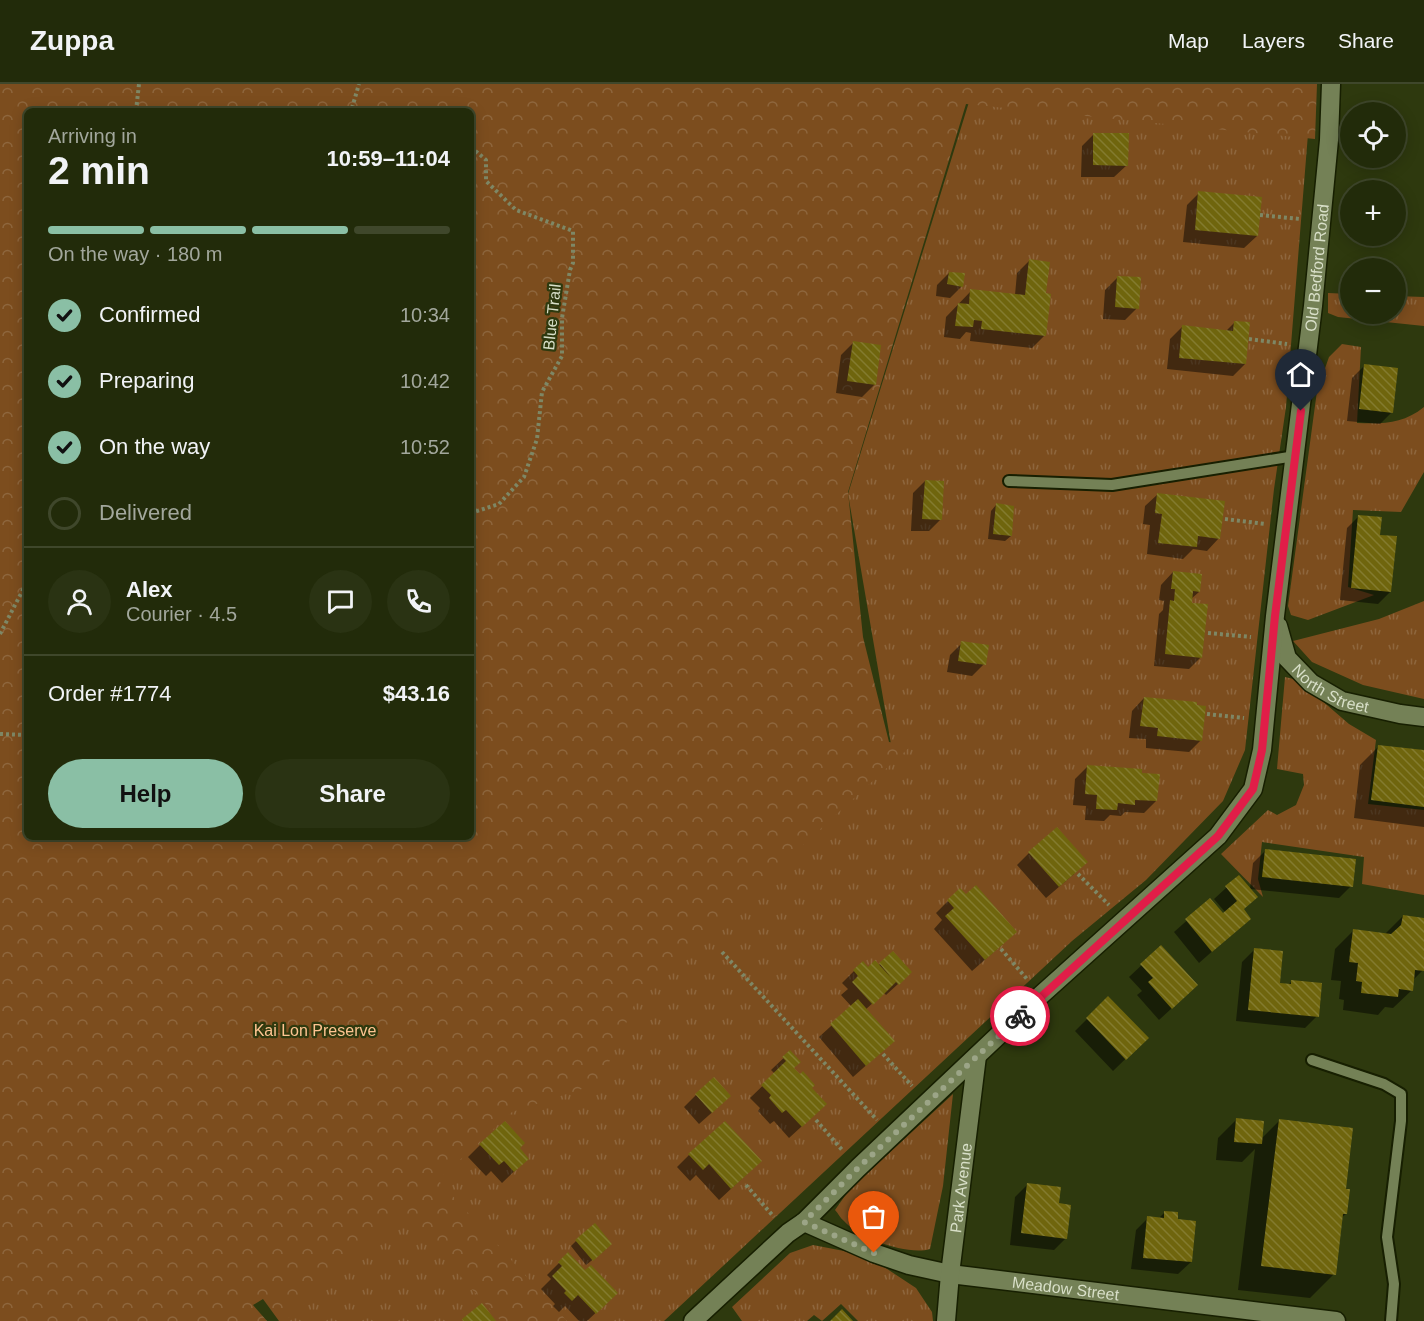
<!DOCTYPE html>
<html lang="en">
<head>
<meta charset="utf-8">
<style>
	:root { --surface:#222b0a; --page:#2a3313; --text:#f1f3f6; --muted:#a2a79c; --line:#3f472b; --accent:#8abfa5 }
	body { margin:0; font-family:Helvetica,sans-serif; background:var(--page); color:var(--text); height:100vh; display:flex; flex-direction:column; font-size:22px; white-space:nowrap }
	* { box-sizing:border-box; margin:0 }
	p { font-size:20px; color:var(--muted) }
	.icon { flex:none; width:33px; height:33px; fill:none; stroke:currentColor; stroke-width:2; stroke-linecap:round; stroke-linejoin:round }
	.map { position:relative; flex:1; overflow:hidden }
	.side { position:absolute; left:24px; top:24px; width:450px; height:732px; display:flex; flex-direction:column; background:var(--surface); border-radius:9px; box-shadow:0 3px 15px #0003,0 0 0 2px var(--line) }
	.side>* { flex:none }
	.buttons { position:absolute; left:1340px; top:18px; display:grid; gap:12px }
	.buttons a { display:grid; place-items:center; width:66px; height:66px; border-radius:50%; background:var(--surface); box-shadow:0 3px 15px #0003,0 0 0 2px var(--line); font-size:30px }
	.pin { position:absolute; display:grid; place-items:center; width:51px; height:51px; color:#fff; margin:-62px -26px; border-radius:50% 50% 50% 0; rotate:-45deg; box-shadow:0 0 6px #0007 }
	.pin .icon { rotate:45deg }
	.courier { position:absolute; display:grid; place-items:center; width:60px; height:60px; margin:-30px; border:4px solid #e11d48; border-radius:50%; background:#fff; color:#222; box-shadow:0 2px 8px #0007 }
	.summary em { font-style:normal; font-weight:700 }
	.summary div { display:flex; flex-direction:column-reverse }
	.summary { display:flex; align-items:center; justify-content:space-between; height:102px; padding:0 24px }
	h1 { font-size:39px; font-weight:700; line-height:45px }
	.bar { display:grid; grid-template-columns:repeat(4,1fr); gap:9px 6px; align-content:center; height:72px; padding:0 24px }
	.bar i { height:8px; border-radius:4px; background:var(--line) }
	.bar .current { background:var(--accent) }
	.bar p { grid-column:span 4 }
	.line { display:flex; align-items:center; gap:15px; padding:0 24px; border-top:2px solid var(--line) }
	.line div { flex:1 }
	.round { display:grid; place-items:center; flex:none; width:63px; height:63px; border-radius:32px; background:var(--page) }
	ol { padding:0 24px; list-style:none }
	li { display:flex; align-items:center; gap:18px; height:66px }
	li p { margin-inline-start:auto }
	li .icon { padding:6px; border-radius:50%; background:var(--accent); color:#111; stroke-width:4 }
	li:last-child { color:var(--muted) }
	li i { width:33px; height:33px; border:3px solid var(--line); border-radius:50% }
	.cta { display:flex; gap:12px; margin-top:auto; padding:12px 24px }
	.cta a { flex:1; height:69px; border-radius:36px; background:var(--accent); color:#111; font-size:24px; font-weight:700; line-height:69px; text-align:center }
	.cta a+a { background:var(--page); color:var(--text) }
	header { display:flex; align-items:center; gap:36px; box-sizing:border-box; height:84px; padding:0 30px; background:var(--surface); border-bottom:2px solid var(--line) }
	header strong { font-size:28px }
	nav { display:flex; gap:33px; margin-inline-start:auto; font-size:21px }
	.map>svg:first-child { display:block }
</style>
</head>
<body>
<header>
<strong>Zuppa</strong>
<nav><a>Map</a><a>Layers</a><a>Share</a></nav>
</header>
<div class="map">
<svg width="1424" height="1237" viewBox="0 0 1424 1237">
	<defs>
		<pattern id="grass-tufts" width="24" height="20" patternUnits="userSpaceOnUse" patternTransform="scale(1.5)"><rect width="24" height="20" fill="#7c4d1e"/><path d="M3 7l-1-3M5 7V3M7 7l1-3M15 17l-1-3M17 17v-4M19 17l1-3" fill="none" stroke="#8e663d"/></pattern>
		<pattern id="forest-crowns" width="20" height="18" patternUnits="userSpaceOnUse" patternTransform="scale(1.5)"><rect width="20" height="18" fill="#7c4d1e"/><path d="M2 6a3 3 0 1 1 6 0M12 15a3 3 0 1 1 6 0" fill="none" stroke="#8e663d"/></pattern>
		<pattern id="building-back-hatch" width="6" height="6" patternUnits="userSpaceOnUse" patternTransform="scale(1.5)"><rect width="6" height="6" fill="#6f650d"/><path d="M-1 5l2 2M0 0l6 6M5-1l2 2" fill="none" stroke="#837b2f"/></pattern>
	</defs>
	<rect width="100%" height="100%" fill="#2e390e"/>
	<!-- grass -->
	<path fill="url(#grass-tufts)" d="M969 18 1308 50 1286 323 1274 405 1245 666 1223 717 1146 796 1072 857 664 1237H283L660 861 892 666 848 410Z
		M1328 209 1350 210V230H1395V212L1424 213V242L1338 233 1328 229Z
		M1342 260 1361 263 1357 339C1383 340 1403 340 1424 323V388L1401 428 1353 426 1348 503 1374 511 1308 536 1291 531 1288 522 1317 307 1329 273Z
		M1424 517V615L1363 601 1312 578 1293 557 1379 535Z
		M1285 593 1298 596 1349 640 1376 656 1368 720 1424 726V811L1362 800 1364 773 1262 758 1258 795 1263 813 1221 770 1268 726 1277 731 1296 721 1304 701 1303 690 1277 685Z
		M953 1010 943 1102 930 1165C908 1172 859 1154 844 1137 840 1134 838 1129 835 1126L849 1106Z
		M813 1161 844 1167 875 1177 916 1204 932 1228 933 1237H858L841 1220 822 1237 814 1231 807 1237H742L732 1223 790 1169Z"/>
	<!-- forest -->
	<path fill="url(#forest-crowns)" fill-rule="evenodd" d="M0 0H1317L1315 55 966 20 848 408 863 553 889 658 912 661 638 912 600 999 512 1028 438 1096 567 1237H501L402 1129 285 1237H279L263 1215 253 1221 267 1237H0ZM27 27H471V753H27Z"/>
	<!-- shadow -->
	<path fill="#0007" d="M1094 50 1127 81 1114 93H1081L1082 62Z
		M1199 109 1257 152 1244 164 1183 158 1187 121Z
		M1029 177 1045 210 1044 252 1032 264 970 257 971 249 966 248 960 255 944 253 946 233 971 207 1015 211 1017 189Z
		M949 189 962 202 950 214 936 212 937 201Z
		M1117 194 1137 224 1125 236 1103 235 1105 206Z
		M1235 238 1245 280 1233 292 1167 285 1170 255 1182 243 1226 247Z
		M854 258 880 262 874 301 862 313 836 309 841 271Z
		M1364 282 1392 328 1380 340 1347 337 1352 294Z
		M925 397 941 435 929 447H911L913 409Z
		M1158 410 1219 454 1207 467 1193 465 1183 475 1147 470 1150 441 1143 440 1145 422Z
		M996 421 1011 452 1005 457 988 455 991 427Z
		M1359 432 1379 452 1390 508 1378 520 1340 516 1347 444Z
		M1173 488 1199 508 1191 515 1201 573 1189 585 1154 582 1159 530 1163 526 1164 517 1159 516 1161 501Z
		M962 559 984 580 972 592 947 588 950 571Z
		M1144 614 1201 656 1189 668 1146 664V655L1129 654 1132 627Z
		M1378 663 1424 668V743L1354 734 1360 681Z
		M1087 683 1156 717 1144 729 1125 728 1121 732 1110 731 1104 737 1085 736 1086 722 1073 721 1075 695Z
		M1265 767 1351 802 1339 814 1250 805 1253 779Z
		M1029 769 1074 790 1046 814 1017 781Z
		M1238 793 1242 826 1249 835 1199 879 1174 848 1210 816 1223 831 1225 828 1214 815Z
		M948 817 1003 860 972 887 934 845 942 836 936 829Z
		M1403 832 1424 835 1423 886 1413 896 1412 906 1393 924 1385 923 1378 931 1343 926 1344 916 1339 915 1341 897 1331 896 1335 865 1353 847 1385 850Z
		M1161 863 1184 913 1159 936 1137 911 1142 907 1129 893Z
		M1254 866 1279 901H1288L1292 897 1317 932 1305 944 1236 937 1242 878Z
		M892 869 898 900 886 911 884 909 865 926 880 969 853 993 819 953 852 923 841 911 848 905 842 899 854 887 878 882Z
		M1108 914 1147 954 1113 987 1075 947Z
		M790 968 792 984 810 1004 813 1032 789 1054 774 1037 770 1040 758 1027 760 1024 750 1014 775 990 771 986Z
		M696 1011 717 1024 699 1040 684 1023Z
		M1236 1036 1261 1055 1280 1036 1344 1106 1346 1130 1341 1134 1334 1190 1310 1214 1238 1206 1255 1065 1242 1078 1216 1076 1218 1054Z
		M480 1061 527 1075 502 1099 491 1087 486 1092 468 1073Z
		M689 1071 748 1089 719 1116 696 1091 690 1097 677 1083Z
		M1027 1101 1058 1121 1066 1154 1054 1166 1010 1161 1015 1113Z
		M1165 1128 1176 1136 1191 1178 1178 1190 1131 1185 1136 1146 1148 1134 1158 1135Z
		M576 1157 605 1166 586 1181 571 1162Z
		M568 1170 604 1221 587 1237H579L565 1222 559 1228 553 1222 555 1220 541 1205 551 1195 547 1191Z"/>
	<!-- building -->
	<path fill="url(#building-back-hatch)" d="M1093 49H1129L1128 82 1093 81Z
		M1198 107 1262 113 1258 152 1195 146Z
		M1029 175 1050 178 1046 209 1051 210 1046 252 981 245 982 237 974 236 973 243 955 242 958 219 969 220 970 205 1025 211Z
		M949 188 965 189 963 203 947 200Z
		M1117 192 1141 193 1139 225 1115 223Z
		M1234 237 1250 238 1246 280 1179 274 1182 241 1233 247Z
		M853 257 881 261 876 301 847 297Z
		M1364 280 1398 284 1393 329 1359 325Z
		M925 396 944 397 942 436 922 435Z
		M1157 409 1225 417 1220 455 1198 452 1197 463 1158 459 1162 430 1155 429Z
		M996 419 1014 422 1012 452 993 450Z
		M1358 431 1382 433 1380 451 1397 452 1391 508 1351 504Z
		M1173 487 1202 490 1200 508 1193 507 1192 519 1208 520 1202 574 1165 570 1170 516 1174 517 1175 505H1171Z
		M961 557 989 561 986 581 958 577Z
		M1144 613 1197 618V621L1206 622 1202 657 1157 652 1158 644 1140 642Z
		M1378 661 1424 666V723L1371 716Z
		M1087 681 1142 685V689L1160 690 1157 717 1135 716V721L1118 719 1117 726 1096 725 1097 711 1085 710Z
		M1057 743 1088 778 1059 803 1028 768Z
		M1265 765 1356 775 1353 803 1262 793Z
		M1239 791 1258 813 1244 825 1251 835 1212 868 1185 835 1210 814 1223 829 1237 817 1225 802Z
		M976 801 1017 848 985 876 945 832 954 824 947 816 960 804 966 810Z
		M1403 831 1424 834V887L1415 886 1413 907 1399 905 1398 913 1361 909 1362 898 1356 897 1358 879 1349 878 1353 845 1391 850 1401 841Z
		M1161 861 1198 901 1172 925 1148 898 1153 894 1140 880Z
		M1254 864 1283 867 1280 899 1291 900V896L1322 899 1319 933 1248 926Z
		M893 867 912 888 899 901 896 898 873 921 852 898 858 892 853 886 863 877 868 883 875 876 893 896 879 879Z
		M1108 912 1149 954 1126 976 1086 934Z
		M858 915 895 957 866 982 830 940Z
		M790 966 801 978 794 984 800 990 803 987 815 1001 812 1004 827 1020 802 1043 786 1026 782 1029 769 1014 771 1011 761 1001 786 977 782 973Z
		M714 993 731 1012 712 1029 695 1010Z
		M1236 1034 1264 1037 1262 1060 1234 1058Z
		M1279 1035 1353 1044 1346 1105H1350L1347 1130H1343L1336 1191 1261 1182Z
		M505 1037 525 1059 520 1064 529 1075 514 1088 504 1077 499 1081 479 1060Z
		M725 1037 762 1077 731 1105 709 1080 703 1086 688 1070Z
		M1027 1099 1061 1103 1059 1119 1071 1121 1067 1155 1021 1149Z
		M1164 1127 1178 1128V1135L1196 1137 1192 1178 1143 1174 1147 1132 1164 1134Z
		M595 1139 612 1160 593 1177 575 1156Z
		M568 1168 585 1186 591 1181 618 1209 596 1230 578 1211 572 1217 564 1209 566 1207 552 1192 562 1182 558 1178Z
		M482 1219 496 1237H463L462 1235Z
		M842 1225 853 1237H830Z"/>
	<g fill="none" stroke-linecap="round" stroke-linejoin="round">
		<defs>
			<path id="service" d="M1009 397 1112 401 1295 372
				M1312 976 1384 1000 1401 1010V1037L1387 1153 1394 1200 1391 1237"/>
			<g id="minor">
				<path id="s1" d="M1278 542 1287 574 1311 599 1342 617 1400 630 1424 633"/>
				<path id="s2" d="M804 1138 874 1169 909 1181 950 1190 1336 1237"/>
				<path id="s3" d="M693 1237 788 1149 804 1138 858 1084 1041 911 1218 752 1253 705 1262 666 1275 532 1313 222 1329 56 1331 0"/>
				<path id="s4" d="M946 1237 950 1190 977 972"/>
			</g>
		</defs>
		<!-- service casing -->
		<use href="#service" stroke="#171f01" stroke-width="14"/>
		<!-- minor casing -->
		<use href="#minor" stroke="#171f01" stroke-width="21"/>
		<!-- path -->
		<path stroke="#7e8765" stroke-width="4" stroke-dasharray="3 3" stroke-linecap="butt" d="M352 24 359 0
			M136 27 139 0
			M341 27 352 24 367 27
			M471 63 486 76V97L516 126 573 147V179L570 186 562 234V272L542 308 537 355 524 393 499 420 471 429
			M1260 131 1300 135
			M1249 255 1287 260
			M1225 435 1265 440
			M1208 549 1251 553
			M0 550 27 498
			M1207 630 1244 634
			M0 650 27 651
			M1078 790 1109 821
			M1001 865 1027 895
			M722 868 877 1036
			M883 970 912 1002
			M816 1036 843 1067
			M746 1101 774 1133"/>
		<!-- service -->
		<use href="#service" stroke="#748156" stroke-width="10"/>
		<!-- minor -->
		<use href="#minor" stroke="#748156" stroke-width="18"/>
	</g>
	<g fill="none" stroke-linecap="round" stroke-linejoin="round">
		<!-- done -->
		<path stroke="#9ca587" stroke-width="6" stroke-dasharray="0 10.8" d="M874 1169 804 1138 858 1084 1020 932"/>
		<!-- route -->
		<path stroke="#e11d48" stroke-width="8" d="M1020 932 1218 752 1253 705 1262 666 1275 532 1301 327"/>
	</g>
	<g text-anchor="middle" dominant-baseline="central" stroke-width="4.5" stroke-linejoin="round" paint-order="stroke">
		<!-- street labels -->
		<g font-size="16" fill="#d8dfc8" stroke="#2e390e">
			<text stroke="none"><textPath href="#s3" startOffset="1299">Old Bedford Road</textPath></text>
			<text transform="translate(552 233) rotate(-84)">Blue Trail</text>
			<text stroke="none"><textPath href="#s1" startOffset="88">North Street</textPath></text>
			<text stroke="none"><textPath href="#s4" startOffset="134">Park Avenue</textPath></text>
			<text stroke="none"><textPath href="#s2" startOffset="272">Meadow Street</textPath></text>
		</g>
		<!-- park labels -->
		<g font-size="16" fill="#fec491" stroke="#2e390e">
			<text x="315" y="946">Kai Lon Preserve</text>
		</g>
	</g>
</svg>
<div class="buttons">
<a><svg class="icon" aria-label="locate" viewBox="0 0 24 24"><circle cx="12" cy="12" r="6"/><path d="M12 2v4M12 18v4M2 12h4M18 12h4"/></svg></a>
<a>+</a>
<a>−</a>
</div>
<div class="pin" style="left:874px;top:1169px;background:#ea580c"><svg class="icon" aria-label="bag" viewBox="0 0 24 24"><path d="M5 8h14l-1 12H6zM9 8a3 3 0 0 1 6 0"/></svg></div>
<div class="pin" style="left:1301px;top:327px;background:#1f2937"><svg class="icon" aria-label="home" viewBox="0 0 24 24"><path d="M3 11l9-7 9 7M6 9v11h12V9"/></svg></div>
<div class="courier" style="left:1020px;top:932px"><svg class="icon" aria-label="bike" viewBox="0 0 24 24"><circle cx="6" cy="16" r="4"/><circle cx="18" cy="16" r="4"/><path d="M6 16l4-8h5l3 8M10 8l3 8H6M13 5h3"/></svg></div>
<section class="side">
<div class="summary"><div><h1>2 min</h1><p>Arriving in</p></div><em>10:59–11:04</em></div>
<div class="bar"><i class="current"></i><i class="current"></i><i class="current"></i><i></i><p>On the way · 180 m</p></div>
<ol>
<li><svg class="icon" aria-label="check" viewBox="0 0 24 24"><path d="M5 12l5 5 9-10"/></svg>Confirmed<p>10:34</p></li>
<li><svg class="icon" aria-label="check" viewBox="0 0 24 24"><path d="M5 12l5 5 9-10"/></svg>Preparing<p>10:42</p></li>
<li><svg class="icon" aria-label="check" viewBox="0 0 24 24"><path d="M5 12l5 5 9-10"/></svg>On the way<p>10:52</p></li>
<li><i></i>Delivered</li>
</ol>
<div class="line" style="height:108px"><a class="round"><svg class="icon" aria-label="person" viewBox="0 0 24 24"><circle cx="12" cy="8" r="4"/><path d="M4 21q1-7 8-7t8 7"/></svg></a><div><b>Alex</b><p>Courier · 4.5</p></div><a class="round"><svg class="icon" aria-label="chat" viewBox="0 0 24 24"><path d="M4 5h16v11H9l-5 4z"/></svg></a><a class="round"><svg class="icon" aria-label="phone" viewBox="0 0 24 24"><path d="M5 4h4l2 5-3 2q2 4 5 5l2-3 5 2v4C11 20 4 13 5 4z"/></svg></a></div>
<div class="line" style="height:78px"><div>Order #1774</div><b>$43.16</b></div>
<div class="cta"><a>Help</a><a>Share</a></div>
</section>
</div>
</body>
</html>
